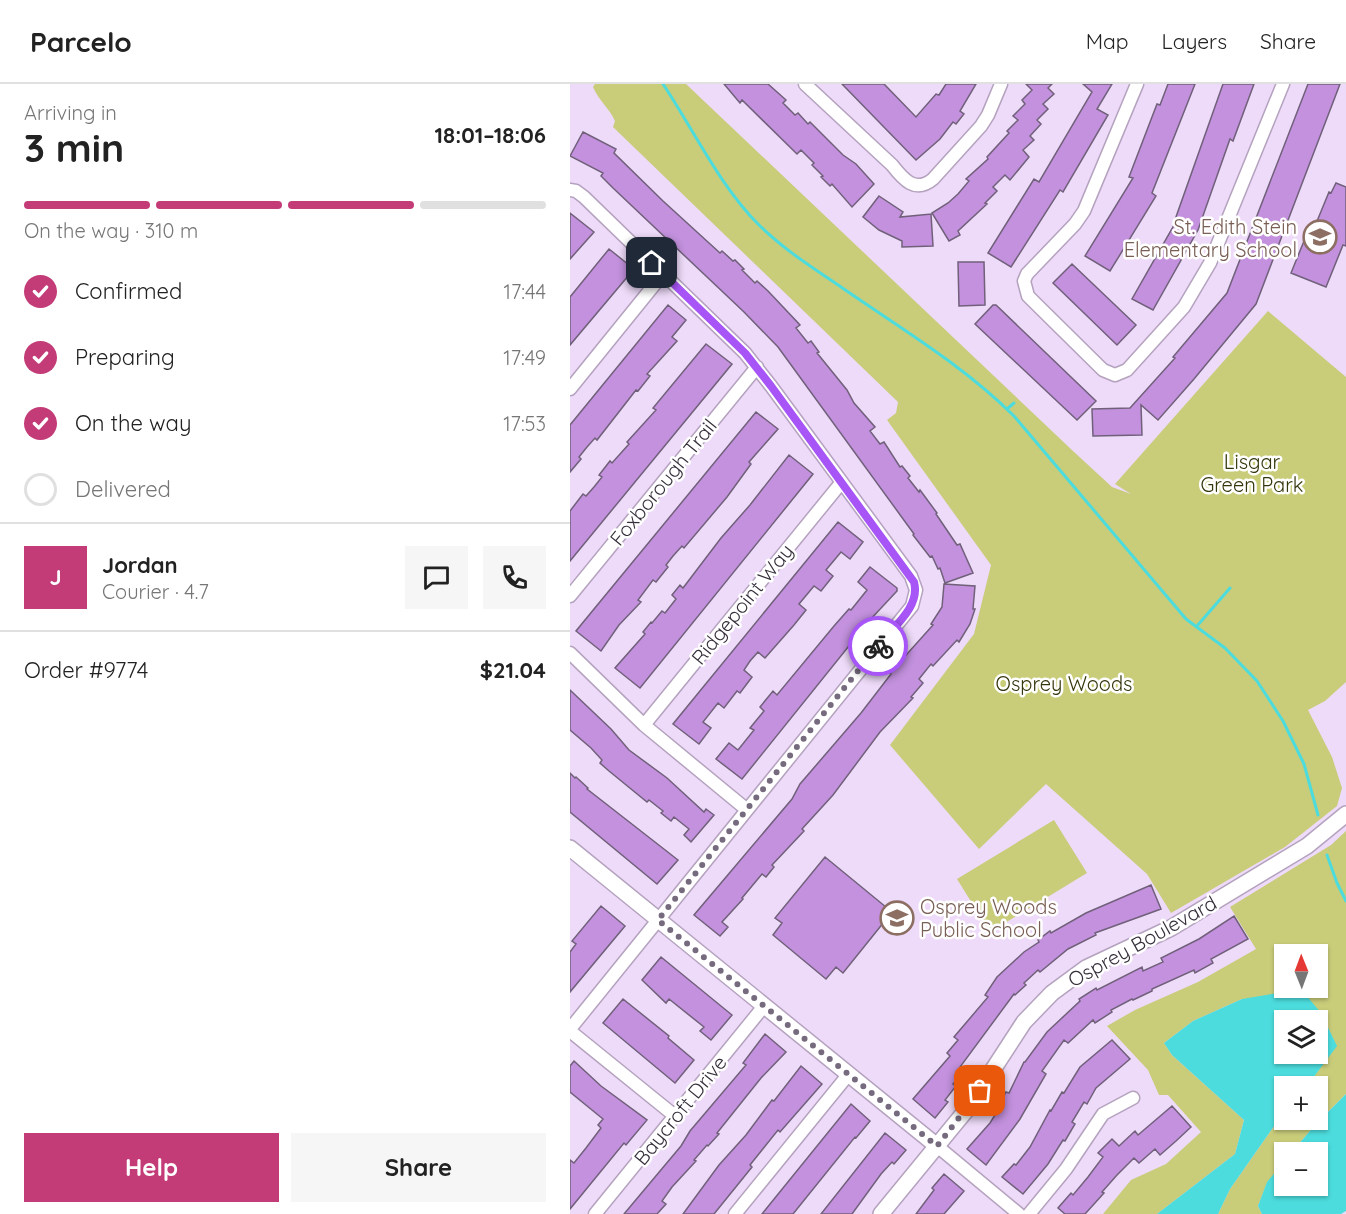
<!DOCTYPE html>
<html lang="en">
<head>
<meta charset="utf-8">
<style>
	:root { --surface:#fff; --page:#f6f6f6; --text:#222; --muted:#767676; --line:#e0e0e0; --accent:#c33b77 }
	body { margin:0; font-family:Quicksand,sans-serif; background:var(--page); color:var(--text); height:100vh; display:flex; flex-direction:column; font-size:22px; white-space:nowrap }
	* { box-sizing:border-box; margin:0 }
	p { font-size:20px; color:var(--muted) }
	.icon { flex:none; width:33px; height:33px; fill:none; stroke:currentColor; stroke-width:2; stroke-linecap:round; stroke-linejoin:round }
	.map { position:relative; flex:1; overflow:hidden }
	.panel { display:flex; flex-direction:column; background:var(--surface); width:570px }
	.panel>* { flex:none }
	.needle { width:39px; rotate:359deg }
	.buttons { position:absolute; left:704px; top:860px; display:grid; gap:12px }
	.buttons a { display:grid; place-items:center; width:54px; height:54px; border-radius:0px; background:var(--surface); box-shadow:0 2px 4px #0004; font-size:30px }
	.pin { position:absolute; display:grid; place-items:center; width:51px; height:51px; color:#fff; margin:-26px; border-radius:12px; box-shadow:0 3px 9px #0006 }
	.courier { position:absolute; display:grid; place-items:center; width:60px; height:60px; margin:-30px; border:4px solid #a855f7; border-radius:50%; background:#fff; color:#222; box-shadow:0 2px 8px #0007 }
	.overview em { font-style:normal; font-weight:700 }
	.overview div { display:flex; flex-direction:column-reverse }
	.overview { display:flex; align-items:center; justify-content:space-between; height:102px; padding:0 24px }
	h1 { font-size:39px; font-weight:700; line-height:45px }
	.bar { display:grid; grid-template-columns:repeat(4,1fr); gap:9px 6px; align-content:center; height:72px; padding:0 24px }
	.bar i { height:8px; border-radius:4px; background:var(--line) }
	.bar .current { background:var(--accent) }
	.bar p { grid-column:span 4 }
	.line { display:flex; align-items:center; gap:15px; padding:0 24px; border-top:2px solid var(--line) }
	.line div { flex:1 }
	.round { display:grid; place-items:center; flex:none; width:63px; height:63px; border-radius:0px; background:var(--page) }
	ol { padding:0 24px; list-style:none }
	li { display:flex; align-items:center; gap:18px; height:66px }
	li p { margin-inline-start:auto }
	li .icon { padding:6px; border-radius:50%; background:var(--accent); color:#fff; stroke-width:4 }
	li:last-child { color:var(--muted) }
	li i { width:33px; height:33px; border:3px solid var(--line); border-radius:50% }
	.primary-button { display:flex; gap:12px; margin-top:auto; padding:12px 24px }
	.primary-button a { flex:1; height:69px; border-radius:0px; background:var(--accent); color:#fff; font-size:24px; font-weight:700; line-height:69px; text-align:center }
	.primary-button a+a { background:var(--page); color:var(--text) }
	header { display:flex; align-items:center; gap:36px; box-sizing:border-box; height:84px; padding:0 30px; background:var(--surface); border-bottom:2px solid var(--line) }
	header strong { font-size:28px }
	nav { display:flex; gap:33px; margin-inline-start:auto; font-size:21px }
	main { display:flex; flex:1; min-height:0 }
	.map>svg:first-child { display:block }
</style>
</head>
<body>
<header>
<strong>Parcelo</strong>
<nav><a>Map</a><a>Layers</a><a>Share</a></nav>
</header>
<main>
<section class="panel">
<div class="overview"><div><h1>3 min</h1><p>Arriving in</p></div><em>18:01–18:06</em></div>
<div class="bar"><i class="current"></i><i class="current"></i><i class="current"></i><i></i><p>On the way · 310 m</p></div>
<ol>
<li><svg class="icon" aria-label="check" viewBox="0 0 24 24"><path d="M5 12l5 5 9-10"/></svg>Confirmed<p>17:44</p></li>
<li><svg class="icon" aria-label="check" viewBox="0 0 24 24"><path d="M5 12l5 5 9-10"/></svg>Preparing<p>17:49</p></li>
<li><svg class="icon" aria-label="check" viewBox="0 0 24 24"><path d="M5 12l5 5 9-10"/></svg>On the way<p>17:53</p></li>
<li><i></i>Delivered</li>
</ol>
<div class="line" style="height:108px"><b class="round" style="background:var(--accent);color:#fff">J</b><div><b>Jordan</b><p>Courier · 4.7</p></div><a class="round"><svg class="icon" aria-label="chat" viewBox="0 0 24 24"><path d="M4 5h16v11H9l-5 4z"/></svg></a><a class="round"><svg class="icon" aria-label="phone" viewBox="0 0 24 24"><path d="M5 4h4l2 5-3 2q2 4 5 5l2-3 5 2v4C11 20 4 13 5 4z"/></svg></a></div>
<div class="line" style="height:78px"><div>Order #9774</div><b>$21.04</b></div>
<div class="primary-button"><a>Help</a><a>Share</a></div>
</section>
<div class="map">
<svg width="776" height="1130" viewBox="0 0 776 1130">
	<rect width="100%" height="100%" fill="#eedbf9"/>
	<!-- green -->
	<path fill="#c9cc79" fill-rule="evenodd" d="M25 0H116L503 367 542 403 561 410 545 400 698 227 776 293V598L755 617 738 626 762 673 772 704 767 722 715 763 601 829 577 790 476 700 409 765 320 661 404 550 421 481 317 336 326 329 328 318 43 43 45 37C40 25 29 17 23 3Z
		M484 736 517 789 420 848 387 795Z
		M776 747V1010L745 1041 722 1068H714V1078L697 1099 688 1122 692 1130H648L660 1105 714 1028V1035H747V1002H737L766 961 751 929 672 915 623 937 594 959 602 971 674 1036 665 1070 587 1130H533L561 1096 596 1080 631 1048 598 1011H589L578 986 537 942 565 926 628 898 686 865 660 823 761 761ZM714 870H747V903H714Z"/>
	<!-- water -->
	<path fill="#4cdcdd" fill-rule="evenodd" d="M731 905 751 929 767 962 737 1002H714V1028L660 1105 648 1130H587L665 1070 674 1036 602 971 594 959 623 937 672 915ZM714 936H747V969H714Z
		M776 1010V1127L771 1130H692L688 1122 697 1098 714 1078V1101H747V1068H722L745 1041Z"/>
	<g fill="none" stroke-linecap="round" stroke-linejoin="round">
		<!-- stream -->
		<path stroke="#4cdcdd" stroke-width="3" d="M93 0C123 45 150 102 188 140 213 165 243 184 271 203 330 244 393 281 444 332L616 535 655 564 687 597 713 637 734 680 748 731
			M437 325 444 319
			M627 542 660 504
			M757 771 767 799 776 817"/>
	</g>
	<!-- building -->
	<path fill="#c391de" stroke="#70607a" stroke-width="1.5" d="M154 0H198L216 16 213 19 225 31 228 29 238 40 240 38 273 71 286 80 304 100 282 123 262 100 260 102 251 93 253 92 242 81 244 79 231 66 227 70 172 16 170 19Z
		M272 0H314L346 33 366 10 369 11 376 0H406L390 27 394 30 386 40 383 38 370 55 346 76Z
		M456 0H482L478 4 484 10 473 20 478 25 467 36 471 40 460 52 464 56 453 66 459 73 440 96 435 91 423 103 427 107 415 119 417 120 388 147 390 151 379 157 362 129 378 119 388 110 399 97 396 95 418 75 417 73 439 49 437 47 448 36 443 32 455 20 452 16 462 6Z
		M513 0H542L527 25 538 31 493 108 490 106 441 183 418 169 464 95 469 98 522 8Z
		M598 0H625L582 109 586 112 540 187 515 172 563 94 559 93 587 20 590 21Z
		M653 0H684L663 57 660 55 628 146 583 226 562 215 608 134 606 133Z
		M738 0H770L686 220 624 295 588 336 571 321 572 351 523 352 522 325 560 324 605 274 603 273 657 209Z
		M13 48 46 65 44 69 93 117 150 169 152 167 163 177 165 176 174 185 172 186 185 199 187 197 198 207 230 241 226 244 238 259 241 257 249 268 247 269 277 306 284 319 305 343 300 347 310 360 314 358 330 383 332 382 340 392 338 394 349 408 350 406 367 429 366 430 387 461 390 460 403 489 375 499 370 484 368 485 362 472 360 473 343 451 344 450 208 263 174 228 43 104 31 92 33 89 0 72Z
		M766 99 776 103V162L773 161 756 203 721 189 734 157 738 159 759 108 761 109Z
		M309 112 333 128 330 133 361 130 363 162 332 163V157L309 146 293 133Z
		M0 129 24 148 0 175Z
		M39 165 64 185 0 261V213Z
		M388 178H414L415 221 389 222Z
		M502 180 566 241 547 261 483 199Z
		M98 221 116 236 102 253 107 257 77 290 80 292 68 307 66 306 27 356 25 354 17 363 9 373 11 375 0 388V341Z
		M423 221H426L526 317 507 336 405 240Z
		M136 260 162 280 0 477V427L13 410 16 412 24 403 32 393 29 391 40 377 42 379 59 360 57 358 86 326 83 324Z
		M186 328 208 345 179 378 181 380 157 413 114 464 112 462 103 472 96 481 98 483 86 498 83 496 68 516 71 518 49 541 31 567 6 547Z
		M219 371 243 390 70 604 45 584 75 550 73 548 81 538 82 539 92 527 95 529 106 515 102 511 110 501 113 504 151 454 180 421Z
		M268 438 293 458 280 475 271 468 256 486 263 492 251 507 244 502 229 520 236 526 224 541 195 574 188 568 180 577 174 586 182 593 170 609 167 607 154 624 148 619 133 638 141 644 129 660 103 640Z
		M300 483 327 504V507L299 537 172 695 146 675 159 659 168 666 184 646 180 644 194 627 190 623 203 607 207 611 264 542 279 525 281 526 297 506 288 498Z
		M374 500 405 502 403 525H405L400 540 389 558 387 556 363 582 361 580 349 595 353 599 341 613 343 614 310 648 263 711 232 745 234 747 202 781 204 783 196 793 192 790 172 814 173 815 152 838 158 843 150 852 124 831 222 715 230 700 291 629 321 590 320 589 363 541 361 540 372 523Z
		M0 606 41 645 59 666 97 694 134 728 136 725 144 731 121 758 114 751 119 745 104 733 101 737 91 729 93 727 79 716 77 718 39 687 30 679 32 676 21 664 0 646Z
		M0 689 5 694 6 693 18 704 17 705 108 776 87 800 0 728Z
		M255 773 322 828 273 889 266 883 256 895 203 851 212 839 205 834Z
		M581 801 591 825 525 849 526 851 498 865 470 888 468 886 454 899 456 901 445 911 444 910 390 983 394 986 383 1000 386 1002 375 1016 378 1018 365 1034 343 1015 380 972 377 969 388 956 384 953 418 913 415 911 427 893 454 868 469 858 468 856 480 847 481 849 516 829Z
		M31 822 55 842 0 908V868L6 860 2 857Z
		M664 832 678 855 641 875 643 879 625 889 624 886 582 905V907L563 916 562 915 541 926 542 928 525 939 523 936 498 959 494 956 472 987 476 990 450 1035 416 1081 397 1065 420 1039 430 1023 428 1021 436 1008 439 1009 454 978H455L477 948 510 917 509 915 526 904 527 906 572 883 573 887 593 878 591 874 629 855Z
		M91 873 162 931 141 956 130 947 134 943 99 915 96 919 72 896Z
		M53 915 99 952 98 954 124 976 105 999 33 939Z
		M195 950 216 968 191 994 147 1049 149 1050 138 1062 137 1061 124 1076 126 1077 102 1103 92 1117 96 1120 87 1130H54L111 1062 120 1047 176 981 173 979Z
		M542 956 560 975 526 1004 517 1020 514 1018 502 1038 505 1040 495 1057 493 1056 478 1080 453 1110 432 1093 444 1080 446 1081 460 1063 480 1026 481 1027 492 1008 494 1009 510 983Z
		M4 977 31 1002 77 1036 56 1061 54 1059 0 1125V1076L4 1079 16 1064 31 1044 28 1041 33 1035 0 1008V982Z
		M231 982 252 1000 210 1048 208 1046 180 1081 182 1083 144 1130H113L149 1081 176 1051 202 1016 204 1017Z
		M281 1020 300 1037 286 1054 285 1053 223 1130H192Z
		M602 1022 621 1043 606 1057 590 1071 585 1065 569 1079 564 1074 547 1091 532 1108 534 1109 515 1130H495L488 1124 501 1109 503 1111 518 1093 533 1073 528 1069 542 1055 549 1062 565 1047 568 1051Z
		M315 1049 336 1066 324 1080 322 1078 311 1090 282 1130H251Z
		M374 1090 394 1107 374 1130H346L364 1106 362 1104Z"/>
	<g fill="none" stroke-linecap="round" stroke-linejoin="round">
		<defs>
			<path id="minor" d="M235 0 322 81C333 95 345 110 363 95L411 42 418 31 431 0
				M567 0 514 127 505 140 457 190 454 197 458 212 533 286 545 291 557 286 614 223 640 179 713 0
				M0 106 6 107 14 113 175 269 201 302 341 492 346 506 342 522 0 945
				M0 305 93 190
				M0 512 187 283
				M0 569 74 641 176 725
				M74 641 271 399
				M0 947 105 1032
				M367 1062 449 1130
				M25 1130 194 922
				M165 1130 278 991
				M459 1130 496 1085 533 1030 563 1014"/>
			<path id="tertiary" d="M0 764 367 1062
				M311 1130 398 1024 454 938 482 909 516 884 601 844 717 774 737 762 776 730"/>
		</defs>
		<!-- minor casing -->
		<use href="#minor" stroke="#b4a2be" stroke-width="15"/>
		<!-- tertiary casing -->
		<use href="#tertiary" stroke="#b4a2be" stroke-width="18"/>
		<!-- minor -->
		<use href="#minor" stroke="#fff" stroke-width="12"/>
		<!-- tertiary -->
		<use href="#tertiary" stroke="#fff" stroke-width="15"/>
	</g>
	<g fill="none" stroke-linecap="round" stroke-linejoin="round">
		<!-- done -->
		<path stroke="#766b7e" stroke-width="6" stroke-dasharray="0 10.8" d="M308 562 88 836 367 1062 410 1007"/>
		<!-- route -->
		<path stroke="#a855f7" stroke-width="8" d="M82 179 175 269 201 302 344 498C351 523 322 544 308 562"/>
	</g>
	<!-- icons -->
	<defs>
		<symbol id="school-ring" viewBox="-11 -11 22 22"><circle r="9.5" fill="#fff" stroke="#8d6e63" stroke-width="1.5"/><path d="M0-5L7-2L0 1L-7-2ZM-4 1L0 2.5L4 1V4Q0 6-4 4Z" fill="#8d6e63"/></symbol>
	</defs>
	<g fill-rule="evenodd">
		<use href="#school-ring" x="731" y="134" width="38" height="38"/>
		<use href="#school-ring" x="308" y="815" width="38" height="38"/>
	</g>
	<g text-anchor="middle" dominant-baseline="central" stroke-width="5" stroke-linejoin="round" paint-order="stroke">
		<!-- education labels -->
		<g font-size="20" fill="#785e54" stroke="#fff" text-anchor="end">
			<text x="727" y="142">St. Edith Stein<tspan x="727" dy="23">Elementary School</tspan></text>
			<text x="350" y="822" text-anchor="start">Osprey Woods<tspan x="350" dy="23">Public School</tspan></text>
		</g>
		<!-- park labels -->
		<g font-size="20" fill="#36360d" stroke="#fff">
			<text x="682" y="377">Lisgar<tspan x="682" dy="23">Green Park</tspan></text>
			<text x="494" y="599">Osprey Woods</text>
		</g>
		<!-- street labels -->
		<g font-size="20" fill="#362f3b" stroke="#fff">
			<text transform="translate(93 398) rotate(-51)">Foxborough Trail</text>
			<text transform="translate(172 520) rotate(-51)">Ridgepoint Way</text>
			<text transform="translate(572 857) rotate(-29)">Osprey Boulevard</text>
			<text transform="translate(110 1026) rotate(-51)">Baycroft Drive</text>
		</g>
	</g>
</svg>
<div class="buttons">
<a><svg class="needle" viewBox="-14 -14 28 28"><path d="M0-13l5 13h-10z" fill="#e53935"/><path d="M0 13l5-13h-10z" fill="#767676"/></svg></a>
<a><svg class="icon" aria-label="layers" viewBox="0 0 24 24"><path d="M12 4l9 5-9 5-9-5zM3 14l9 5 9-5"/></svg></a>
<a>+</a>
<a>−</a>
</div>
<div class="pin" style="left:410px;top:1007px;background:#ea580c"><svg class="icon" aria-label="bag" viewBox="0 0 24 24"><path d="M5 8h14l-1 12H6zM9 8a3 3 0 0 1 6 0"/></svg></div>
<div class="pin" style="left:82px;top:179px;background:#1f2937"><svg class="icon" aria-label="home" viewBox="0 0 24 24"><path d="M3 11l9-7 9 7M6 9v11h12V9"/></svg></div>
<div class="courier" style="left:308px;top:562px"><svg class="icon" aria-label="bike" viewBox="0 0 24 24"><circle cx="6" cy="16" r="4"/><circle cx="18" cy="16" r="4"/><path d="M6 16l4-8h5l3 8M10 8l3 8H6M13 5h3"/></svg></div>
</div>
</main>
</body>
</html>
